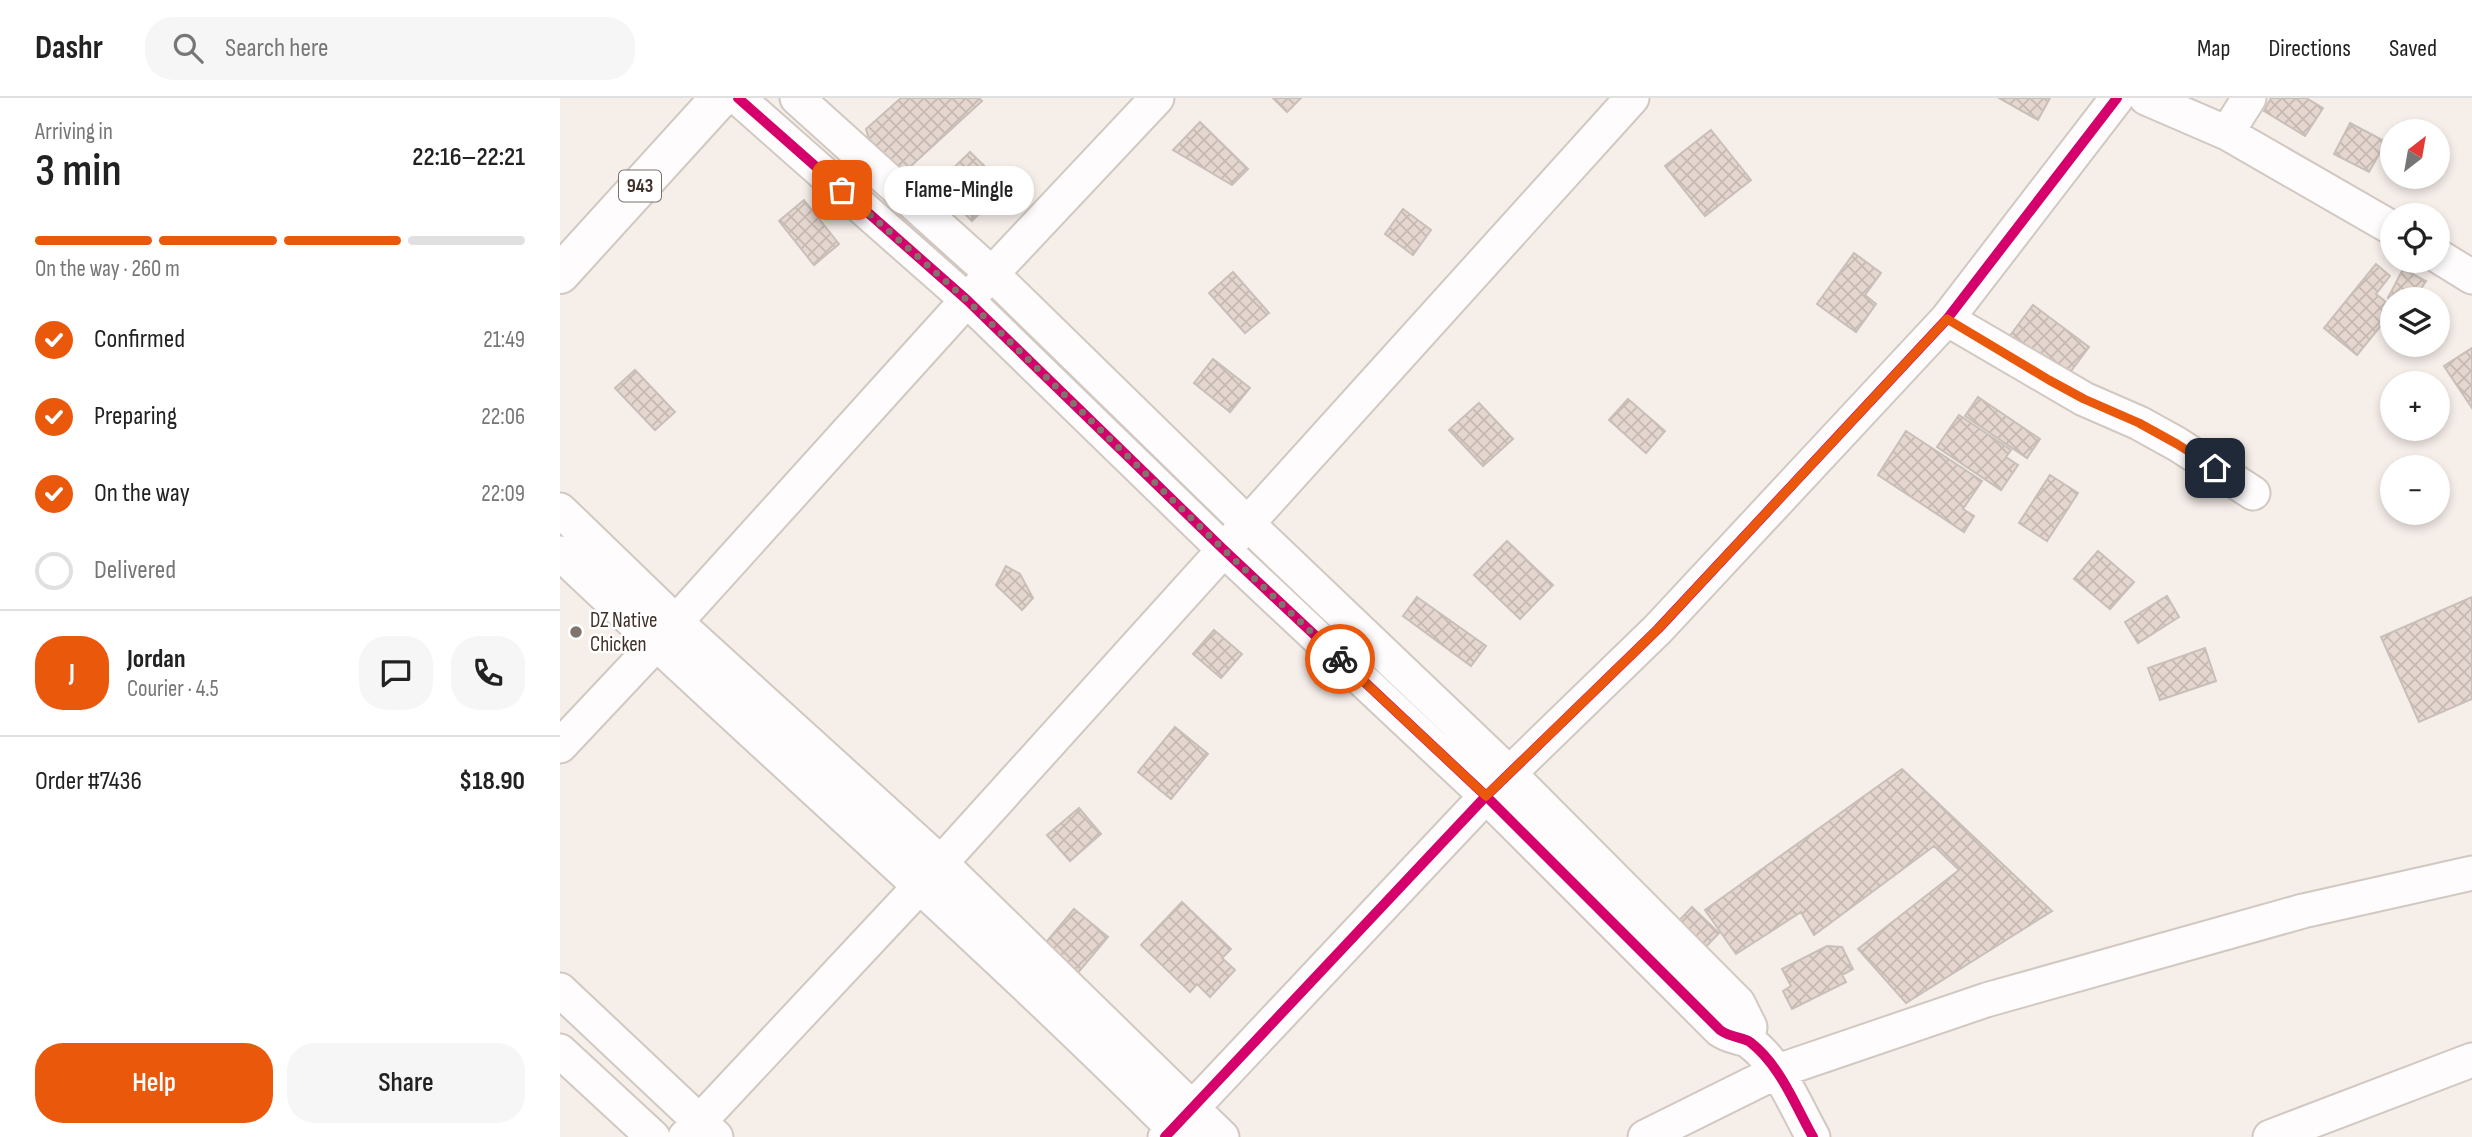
<!DOCTYPE html>
<html lang="en">
<head>
<meta charset="utf-8">
<style>
	:root { --surface:#fff; --page:#f6f6f6; --text:#222; --muted:#767676; --line:#e0e0e0; --accent:#ea580c }
	body { margin:0; font-family:"Sofia Sans Condensed",sans-serif; background:var(--page); color:var(--text); height:100vh; display:flex; flex-direction:column; font-size:26px; white-space:nowrap }
	* { box-sizing:border-box; margin:0 }
	p { font-size:23px; color:var(--muted) }
	.icon { flex:none; width:38px; height:38px; fill:none; stroke:currentColor; stroke-width:2; stroke-linecap:round; stroke-linejoin:round }
	.map { position:relative; flex:1; overflow:hidden }
	.details { display:flex; flex-direction:column; background:var(--surface); width:560px }
	.details>* { flex:none }
	.needle { width:46px; rotate:31deg }
	.buttons { position:absolute; left:1820px; top:21px; display:grid; gap:14px }
	.buttons a { display:grid; place-items:center; width:70px; height:70px; border-radius:50%; background:var(--surface); box-shadow:0 4px 10px #0003; font-size:35px }
	.pin { position:absolute; display:grid; place-items:center; width:60px; height:60px; color:#fff; margin:-30px; border-radius:14px; box-shadow:0 4px 10px #0006 }
	.courier { position:absolute; display:grid; place-items:center; width:70px; height:70px; margin:-35px; border:5px solid #ea580c; border-radius:50%; background:#fff; color:#222; box-shadow:0 2px 9px #0007 }
	.bubble { position:absolute; height:49px; border-radius:24px; background:var(--surface); box-shadow:0 4px 10px #0003; font-size:23px; font-weight:600; line-height:49px; text-align:center }
	.overview em { font-style:normal; font-weight:600 }
	.overview div { display:flex; flex-direction:column-reverse }
	.overview { display:flex; align-items:center; justify-content:space-between; height:119px; padding:0 35px }
	h1 { font-size:46px; font-weight:600; line-height:52px }
	.bar { display:grid; grid-template-columns:repeat(4,1fr); gap:10px 7px; align-content:center; height:84px; padding:0 35px }
	.bar i { height:9px; border-radius:5px; background:var(--line) }
	.bar .active { background:var(--accent) }
	.bar p { grid-column:span 4 }
	.line { display:flex; align-items:center; gap:18px; padding:0 35px; border-top:2px solid var(--line) }
	.line div { flex:1 }
	.round { display:grid; place-items:center; flex:none; width:74px; height:74px; border-radius:28px; background:var(--page) }
	ol { padding:0 35px; list-style:none }
	li { display:flex; align-items:center; gap:21px; height:77px }
	li p { margin-inline-start:auto }
	li .icon { padding:7px; border-radius:50%; background:var(--accent); color:#fff; stroke-width:4 }
	li:last-child { color:var(--muted) }
	li i { width:38px; height:38px; border:4px solid var(--line); border-radius:50% }
	.action { display:flex; gap:14px; margin-top:auto; padding:14px 35px }
	.action a { flex:1; height:80px; border-radius:28px; background:var(--accent); color:#fff; font-size:28px; font-weight:600; line-height:80px; text-align:center }
	.action a+a { background:var(--page); color:var(--text) }
	header { display:flex; align-items:center; gap:42px; box-sizing:border-box; height:98px; padding:0 35px; background:var(--surface); border-bottom:2px solid var(--line) }
	header strong { font-size:33px }
	nav { display:flex; gap:38px; margin-inline-start:auto; font-size:24px }
	.search { width:490px; height:63px; background:var(--page); display:flex; align-items:center; gap:18px; box-sizing:border-box; padding:0 24px; border-radius:28px; color:var(--muted); font-size:26px }
	main { display:flex; flex:1; min-height:0 }
	.map>svg:first-child { display:block }
</style>
</head>
<body>
<header>
<strong>Dashr</strong>
<div class="search"><svg class="icon" aria-label="search" viewBox="0 0 24 24"><circle cx="10" cy="10" r="6"/><path d="M15 15l6 6"/></svg>Search here</div>
<nav><a>Map</a><a>Directions</a><a>Saved</a></nav>
</header>
<main>
<section class="details">
<div class="overview"><div><h1>3 min</h1><p>Arriving in</p></div><em>22:16–22:21</em></div>
<div class="bar"><i class="active"></i><i class="active"></i><i class="active"></i><i></i><p>On the way · 260 m</p></div>
<ol>
<li><svg class="icon" aria-label="check" viewBox="0 0 24 24"><path d="M5 12l5 5 9-10"/></svg>Confirmed<p>21:49</p></li>
<li><svg class="icon" aria-label="check" viewBox="0 0 24 24"><path d="M5 12l5 5 9-10"/></svg>Preparing<p>22:06</p></li>
<li><svg class="icon" aria-label="check" viewBox="0 0 24 24"><path d="M5 12l5 5 9-10"/></svg>On the way<p>22:09</p></li>
<li><i></i>Delivered</li>
</ol>
<div class="line" style="height:126px"><b class="round" style="background:var(--accent);color:#fff">J</b><div><b>Jordan</b><p>Courier · 4.5</p></div><a class="round"><svg class="icon" aria-label="chat" viewBox="0 0 24 24"><path d="M4 5h16v11H9l-5 4z"/></svg></a><a class="round"><svg class="icon" aria-label="phone" viewBox="0 0 24 24"><path d="M5 4h4l2 5-3 2q2 4 5 5l2-3 5 2v4C11 20 4 13 5 4z"/></svg></a></div>
<div class="line" style="height:91px"><div>Order #7436</div><b>$18.90</b></div>
<div class="action"><a>Help</a><a>Share</a></div>
</section>
<div class="map">
<svg width="1912" height="1039" viewBox="0 0 1912 1039">
	<defs>
		<pattern id="building-cross-hatch" width="8" height="8" patternUnits="userSpaceOnUse" patternTransform="scale(1.75)"><rect width="8" height="8" fill="#e5d7cf"/><path d="M0 0l8 8M0 8l8-8" fill="none" stroke="#c6b9b2"/></pattern>
	</defs>
	<rect width="100%" height="100%" fill="#f6eee9"/>
	<!-- building -->
	<path fill="url(#building-cross-hatch)" stroke="#c9bfb9" stroke-width="2" d="M341 0H419L422 3 341 77 309 41 306 31Z
		M713 0H741L727 14Z
		M1439 0H1490L1478 22Z
		M1711 0H1746L1763 10 1745 38 1704 13Z
		M640 24 688 71 672 87 613 52Z
		M1790 25 1826 44 1809 74 1774 56Z
		M1151 32 1191 82 1145 118 1105 68Z
		M410 54 446 89 412 123 376 87Z
		M244 102 279 146 254 167 219 123Z
		M843 111 871 132 853 157 825 136Z
		M1294 155 1321 175 1305 197 1316 206 1296 234 1257 206Z
		M1816 166 1830 178 1816 196 1832 209V214L1797 257 1764 230Z
		M1843 171 1866 183 1854 201H1832V203L1828 200Z
		M673 174 709 215 685 235 649 195Z
		M1473 207 1529 249 1505 281 1449 239Z
		M1912 250V310L1884 268Z
		M653 261 690 290 670 314 634 285Z
		M75 272 115 314 95 332 55 290Z
		M1418 299 1480 341 1467 360 1405 318Z
		M1068 301 1105 333 1086 355 1049 322Z
		M919 305 953 341 923 368 889 332Z
		M1399 317 1451 352 1446 359 1458 367 1441 392 1377 349Z
		M1346 333 1422 383 1403 411 1414 418 1404 434 1318 377Z
		M1490 377 1518 395 1487 443 1459 425Z
		M947 443 993 487 960 521 914 477Z
		M1538 453 1574 484 1550 511 1514 481Z
		M446 468 460 476 473 500 462 512 436 487Z
		M1607 498 1619 519 1578 545 1565 524Z
		M857 499 926 548 911 568 843 518Z
		M1912 499V601L1859 624 1821 539Z
		M654 532 682 556 661 580 633 556Z
		M1645 550 1656 583 1600 602 1588 570Z
		M615 629 648 656 611 701 578 674Z
		M1342 671 1492 813 1346 905 1298 851 1399 772 1374 748 1254 837 1241 814 1176 856 1145 812Z
		M519 710 541 736 510 763 487 737Z
		M622 804 671 851 662 860 675 872 650 899 637 886 630 894 581 847Z
		M1132 809 1159 835 1140 855 1113 829Z
		M514 811 548 839 511 883 477 855Z
		M1267 848 1282 849 1293 871 1282 877 1286 884 1232 911 1223 893 1231 888 1222 871Z"/>
	<g fill="none" stroke-linecap="round" stroke-linejoin="round">
		<defs>
			<path id="minor" d="M178 0 407 202 663 451 926 698 1160 932C1171 940 1183 939 1190 944 1220 967 1235 1007 1253 1039
				M237 0 431 175 687 425 949 675 1178 905 1190 929 1188 942
				M1586 0 1667 35 1832 130
				M1667 35 1689 0
				M1878 158 1912 179
				M1387 221 1524 301 1579 325 1617 346 1693 395
				M0 412 116 524 381 765 662 1039
				M0 455C206 651 421 838 622 1039
				M0 648 96 546 407 202 597 0
				M0 892 156 1039
				M0 953 93 1039
				M125 1039 360 788 1072 0
				M605 1039 926 698 1098 531 1387 221 1557 0
				M1085 1039 1218 973 1426 902 1743 813 1912 775
				M1710 1039 1912 962"/>
			<path id="trunk" d="M0 176 160 0"/>
		</defs>
		<!-- minor casing -->
		<use href="#minor" stroke="#d2c8c2" stroke-width="37"/>
		<!-- trunk casing -->
		<use href="#trunk" stroke="#d2c8c2" stroke-width="42"/>
		<!-- minor -->
		<use href="#minor" stroke="#fefcfc" stroke-width="33"/>
		<!-- trunk -->
		<use href="#trunk" stroke="#fefcfc" stroke-width="38"/>
		<defs>
			<path id="cycleway" d="M178 0 407 202 663 451 926 698 1160 932C1171 940 1183 939 1190 944 1220 967 1235 1007 1253 1039
				M605 1039 926 698 1098 531 1387 221 1557 0"/>
		</defs>
		<!-- cycleway casing -->
		<use href="#cycleway" stroke="#fff" stroke-width="15"/>
		<!-- cycleway -->
		<use href="#cycleway" stroke="#d6006c" stroke-width="10"/>
	</g>
	<g fill="none" stroke-linecap="round" stroke-linejoin="round">
		<!-- done -->
		<path stroke="#80746d" stroke-width="7" stroke-dasharray="0 12.6" d="M282 92 407 202 663 451 780 561"/>
		<!-- route -->
		<path stroke="#ea580c" stroke-width="9" d="M780 561 926 698 1098 531 1387 221 1489 282 1524 301 1579 325 1617 346 1655 370"/>
	</g>
	<!-- markers -->
	<circle fill="#80746d" stroke="#fff" stroke-width="2.5" cx="16" cy="534" r="7"/>
	<g text-anchor="middle" dominant-baseline="central" stroke-width="5" stroke-linejoin="round" paint-order="stroke">
		<!-- shield labels -->
		<rect fill="#fff" stroke="#79706a" stroke-width="2" x="59" y="72.5" width="42" height="31" rx="5"/>
		<g font-size="19" font-weight="bold" fill="#40322a">
			<text x="80" y="88">943</text>
		</g>
		<!-- poi labels -->
		<g font-size="21" fill="#40322a" stroke="#fff" text-anchor="start">
			<text x="30" y="522">DZ Native<tspan x="30" dy="24">Chicken</tspan></text>
		</g>
	</g>
</svg>
<div class="buttons">
<a><svg class="needle" viewBox="-14 -14 28 28"><path d="M0-13l5 13h-10z" fill="#e53935"/><path d="M0 13l5-13h-10z" fill="#767676"/></svg></a>
<a><svg class="icon" aria-label="locate" viewBox="0 0 24 24"><circle cx="12" cy="12" r="6"/><path d="M12 2v4M12 18v4M2 12h4M18 12h4"/></svg></a>
<a><svg class="icon" aria-label="layers" viewBox="0 0 24 24"><path d="M12 4l9 5-9 5-9-5zM3 14l9 5 9-5"/></svg></a>
<a>+</a>
<a>−</a>
</div>
<div class="pin" style="left:282px;top:92px;background:#ea580c"><svg class="icon" aria-label="bag" viewBox="0 0 24 24"><path d="M5 8h14l-1 12H6zM9 8a3 3 0 0 1 6 0"/></svg></div>
<div class="pin" style="left:1655px;top:370px;background:#1f2937"><svg class="icon" aria-label="home" viewBox="0 0 24 24"><path d="M3 11l9-7 9 7M6 9v11h12V9"/></svg></div>
<div class="courier" style="left:780px;top:561px"><svg class="icon" aria-label="bike" viewBox="0 0 24 24"><circle cx="6" cy="16" r="4"/><circle cx="18" cy="16" r="4"/><path d="M6 16l4-8h5l3 8M10 8l3 8H6M13 5h3"/></svg></div>
<div class="bubble" style="left:324px;top:68px;width:150px">Flame-Mingle</div>
</div>
</main>
</body>
</html>
